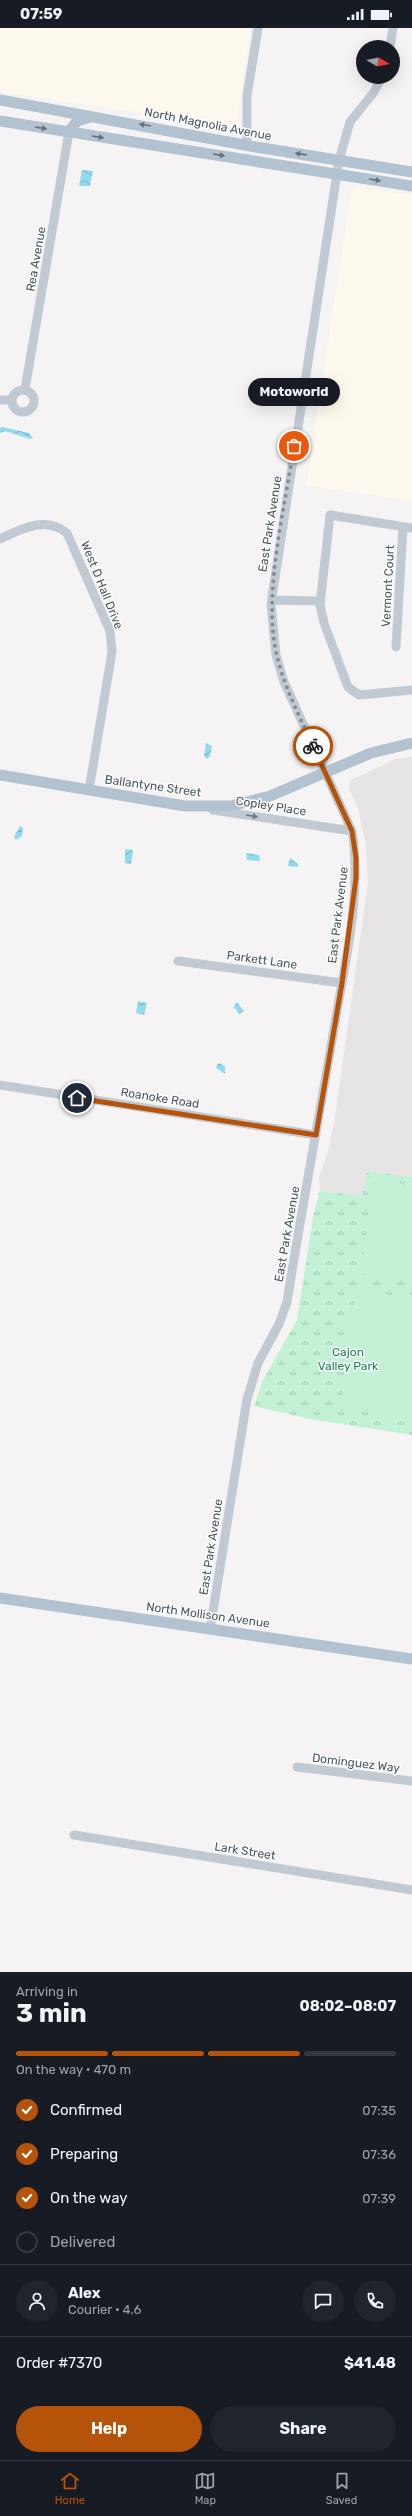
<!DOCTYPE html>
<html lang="en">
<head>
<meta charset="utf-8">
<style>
	:root { --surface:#171b24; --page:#20242c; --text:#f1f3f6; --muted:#9ea1a6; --line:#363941; --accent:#b45309 }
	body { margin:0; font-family:Rubik,sans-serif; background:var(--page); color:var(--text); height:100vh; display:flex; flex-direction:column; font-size:15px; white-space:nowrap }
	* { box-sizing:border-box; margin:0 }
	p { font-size:13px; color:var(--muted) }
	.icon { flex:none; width:22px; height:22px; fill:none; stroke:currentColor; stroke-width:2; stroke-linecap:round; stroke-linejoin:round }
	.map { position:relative; height:1944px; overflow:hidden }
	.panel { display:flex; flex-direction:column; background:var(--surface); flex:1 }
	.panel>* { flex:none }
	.needle { width:26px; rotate:99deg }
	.buttons { position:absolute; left:356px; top:12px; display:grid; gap:8px }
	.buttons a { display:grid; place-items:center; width:44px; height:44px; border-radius:50%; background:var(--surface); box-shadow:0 4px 16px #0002; font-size:20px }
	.pin { position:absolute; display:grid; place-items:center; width:34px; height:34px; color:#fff; margin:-17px; border:2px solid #fff; border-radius:50%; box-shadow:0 1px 4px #0007 }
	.courier { position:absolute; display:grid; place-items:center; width:40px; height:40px; margin:-20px; border:3px solid #b45309; border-radius:50%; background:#fff; color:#222; box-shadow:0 1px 5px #0007 }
	.bubble { position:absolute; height:28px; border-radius:14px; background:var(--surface); box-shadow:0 4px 16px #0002; font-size:13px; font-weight:700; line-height:28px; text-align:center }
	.head em { font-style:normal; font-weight:700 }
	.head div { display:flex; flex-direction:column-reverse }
	.head { display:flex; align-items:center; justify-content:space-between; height:68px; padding:0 16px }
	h1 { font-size:26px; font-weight:700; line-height:30px }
	.bar { display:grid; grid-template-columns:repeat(4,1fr); gap:6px 4px; align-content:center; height:48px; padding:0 16px }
	.bar i { height:5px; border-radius:3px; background:var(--line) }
	.bar .current { background:var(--accent) }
	.bar p { grid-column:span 4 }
	.line { display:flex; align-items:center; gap:10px; padding:0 16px; border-top:1px solid var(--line) }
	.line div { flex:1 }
	.round { display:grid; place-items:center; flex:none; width:42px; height:42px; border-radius:21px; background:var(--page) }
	ol { padding:0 16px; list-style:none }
	li { display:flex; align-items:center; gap:12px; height:44px }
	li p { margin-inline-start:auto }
	li .icon { padding:4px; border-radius:50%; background:var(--accent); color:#fff; stroke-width:4 }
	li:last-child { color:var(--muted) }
	li i { width:22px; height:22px; border:2px solid var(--line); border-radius:50% }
	.primary-button { display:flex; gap:8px; margin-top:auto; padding:8px 16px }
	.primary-button a { flex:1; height:46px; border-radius:24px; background:var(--accent); color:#fff; font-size:16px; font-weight:700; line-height:46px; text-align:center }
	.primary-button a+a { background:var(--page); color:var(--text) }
	.status { display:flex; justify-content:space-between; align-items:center; height:28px; padding:0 20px; background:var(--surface); direction:ltr }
	.status svg { height:11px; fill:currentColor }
	.tab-bar { display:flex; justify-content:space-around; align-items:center; height:56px; border-top:1px solid var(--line); background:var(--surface); font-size:11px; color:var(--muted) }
	.tab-bar a { display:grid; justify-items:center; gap:2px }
	.tab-bar .current { color:var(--accent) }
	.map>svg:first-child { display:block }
</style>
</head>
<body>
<div class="status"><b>07:59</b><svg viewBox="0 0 49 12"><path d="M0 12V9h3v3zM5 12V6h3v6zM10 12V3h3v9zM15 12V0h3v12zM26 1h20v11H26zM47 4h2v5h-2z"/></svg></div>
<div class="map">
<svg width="412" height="1944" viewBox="0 0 412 1944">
	<defs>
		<pattern id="grass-tufts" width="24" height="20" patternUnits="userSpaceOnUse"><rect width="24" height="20" fill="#c3f1d5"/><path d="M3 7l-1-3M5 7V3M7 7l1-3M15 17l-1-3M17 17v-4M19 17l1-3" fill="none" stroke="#a0c6b0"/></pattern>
		<pattern id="water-waves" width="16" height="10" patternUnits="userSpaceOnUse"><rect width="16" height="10" fill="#90daee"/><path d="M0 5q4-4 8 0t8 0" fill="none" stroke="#78b4c4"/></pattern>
	</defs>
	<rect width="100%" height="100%" fill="#f5f3f3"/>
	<!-- commercial -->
	<path fill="#fdf9ef" d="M0 0H251L236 99 0 64Z
		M360 159 412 167V473L306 457 351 166 353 161Z"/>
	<!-- education -->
	<path fill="#e6e4e5" d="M412 729V1149L369 1143 362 1168 320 1163 319 1150 328 1124 334 1095 368 855 366 817 358 780 349 761 351 752 396 731Z"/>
	<!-- grass -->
	<path fill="url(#grass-tufts)" d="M368 1143 412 1149V1407L310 1391 254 1378 263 1352 297 1292 313 1189 320 1163 362 1168Z"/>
	<!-- pitch -->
	<path fill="#c3f1d5" d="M376 1149 392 1152 412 1160V1253L360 1246 370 1175Z
		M358 1262 412 1270V1391L342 1380 348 1298Z"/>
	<!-- water -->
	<path fill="url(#water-waves)" d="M82 142 93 143 90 158H79Z
		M2 399 29 405 33 410 30 411 5 403 0 405V400Z
		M206 715 212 718 210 728 207 731 204 728Z
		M20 798 23 800 22 808 16 812 14 809Z
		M125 821 133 822 131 836 125 835Z
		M246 825 259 827 260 833 247 832Z
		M290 830 298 836V839L288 838Z
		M138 973 147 975 144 987 136 985Z
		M237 974 244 983 239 986 236 981 233 980Z
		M218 1035 225 1038V1046L216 1040Z"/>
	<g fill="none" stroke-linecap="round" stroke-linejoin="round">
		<!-- minor -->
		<path stroke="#c1cad2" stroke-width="9" d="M390 19 393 0
			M247 117V68L258 0
			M25 361 69 104
			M12 373a11 11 0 1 1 22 0a11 11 0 1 1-22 0Z
			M0 372H12
			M412 500 330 487 320 577 324 595 348 659 359 667 412 662
			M0 511C23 500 45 488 67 505L110 603 112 624 89 762
			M272 572 320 573
			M396 619 403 499
			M213 782 352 803
			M178 933 342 955
			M0 1057 316 1107
			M210 1602 247 1371 258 1335 279 1296 287 1274C302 1179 320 1084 336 989 346 930 362 862 352 803L284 654 276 627 271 576 339 132 350 94 374 64 382 49
			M297 1739 412 1753
			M74 1807 412 1862"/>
		<!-- major -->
		<path stroke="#b3c2d1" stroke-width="11" d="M0 72 256 119 412 144
			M0 93 412 158
			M69 104 77 93 91 89
			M0 747 185 778H231L270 768 371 725 412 715
			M0 1570 412 1631"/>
	</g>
	<!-- one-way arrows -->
	<defs><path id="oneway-solid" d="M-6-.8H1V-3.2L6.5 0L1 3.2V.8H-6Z"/></defs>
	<g fill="#64717d">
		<use href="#oneway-solid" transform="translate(145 97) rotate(-170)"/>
		<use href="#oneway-solid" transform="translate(41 100) rotate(9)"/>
		<use href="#oneway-solid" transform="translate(98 109) rotate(9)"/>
		<use href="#oneway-solid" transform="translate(301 126) rotate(-171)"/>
		<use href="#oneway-solid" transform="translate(219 127) rotate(9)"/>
		<use href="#oneway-solid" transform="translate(375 152) rotate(9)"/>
	</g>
	<use fill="#6e7983" href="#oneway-solid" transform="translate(252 788) rotate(9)"/>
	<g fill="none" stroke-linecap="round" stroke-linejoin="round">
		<!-- done -->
		<path stroke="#868d94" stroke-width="4" stroke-dasharray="0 7.2" d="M294 418C285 480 262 568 277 628 284 659 300 689 313 718"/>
		<!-- route -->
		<path stroke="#b45309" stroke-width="5" d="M77 1070 316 1107 342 955 356 850V830L352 803 313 718"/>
	</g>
	<g text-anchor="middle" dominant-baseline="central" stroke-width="3" stroke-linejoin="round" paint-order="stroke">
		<!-- street labels -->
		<g font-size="12" fill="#4a5661" stroke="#fff">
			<text transform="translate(208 96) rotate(11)">North Magnolia Avenue</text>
			<text transform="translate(36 231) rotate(-80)">Rea Avenue</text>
			<text transform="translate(270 496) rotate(-81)">East Park Avenue</text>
			<text transform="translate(102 557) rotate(68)">West D Hall Drive</text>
			<text transform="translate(388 558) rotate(-87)">Vermont Court</text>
			<text transform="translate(153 758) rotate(8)">Ballantyne Street</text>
			<text transform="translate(271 778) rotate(9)">Copley Place</text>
			<text transform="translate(338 887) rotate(-83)">East Park Avenue</text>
			<text transform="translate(262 932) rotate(8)">Parkett Lane</text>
			<text transform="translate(160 1070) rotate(9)">Roanoke Road</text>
			<text transform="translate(287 1206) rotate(-80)">East Park Avenue</text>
			<text transform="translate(211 1519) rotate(-81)">East Park Avenue</text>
			<text transform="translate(208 1587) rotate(8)">North Mollison Avenue</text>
			<text transform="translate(356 1735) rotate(7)">Dominguez Way</text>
			<text transform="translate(245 1823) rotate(9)">Lark Street</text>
		</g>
		<!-- park labels -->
		<g font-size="12" fill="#17864f" stroke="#fff">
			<text x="348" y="1324">Cajon<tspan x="348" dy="14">Valley Park</tspan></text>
		</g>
	</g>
</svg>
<div class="buttons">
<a><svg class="needle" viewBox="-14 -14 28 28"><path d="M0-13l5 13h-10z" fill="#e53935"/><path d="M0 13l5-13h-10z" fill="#9ea1a6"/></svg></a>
</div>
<div class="pin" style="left:294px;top:418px;background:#ea580c"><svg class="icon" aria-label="bag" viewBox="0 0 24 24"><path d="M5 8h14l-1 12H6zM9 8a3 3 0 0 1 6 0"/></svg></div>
<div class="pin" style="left:77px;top:1070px;background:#1f2937"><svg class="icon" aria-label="home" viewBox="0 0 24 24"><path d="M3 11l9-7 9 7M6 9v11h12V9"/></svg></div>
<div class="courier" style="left:313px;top:718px"><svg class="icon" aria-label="bike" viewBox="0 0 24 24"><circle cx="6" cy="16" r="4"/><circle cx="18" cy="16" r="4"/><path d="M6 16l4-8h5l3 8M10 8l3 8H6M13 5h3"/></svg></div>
<div class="bubble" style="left:248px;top:350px;width:92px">Motoworld</div>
</div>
<section class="panel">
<div class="head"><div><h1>3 min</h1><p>Arriving in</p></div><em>08:02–08:07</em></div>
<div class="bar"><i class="current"></i><i class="current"></i><i class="current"></i><i></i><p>On the way · 470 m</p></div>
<ol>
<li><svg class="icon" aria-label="check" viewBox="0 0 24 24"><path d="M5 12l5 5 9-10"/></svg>Confirmed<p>07:35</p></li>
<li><svg class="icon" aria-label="check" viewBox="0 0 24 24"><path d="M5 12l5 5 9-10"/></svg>Preparing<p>07:36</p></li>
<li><svg class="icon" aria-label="check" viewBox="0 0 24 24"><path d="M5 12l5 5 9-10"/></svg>On the way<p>07:39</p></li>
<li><i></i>Delivered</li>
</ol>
<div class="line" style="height:72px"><a class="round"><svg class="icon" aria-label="person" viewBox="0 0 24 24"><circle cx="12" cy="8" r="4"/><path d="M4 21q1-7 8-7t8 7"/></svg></a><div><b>Alex</b><p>Courier · 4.6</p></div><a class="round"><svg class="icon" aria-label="chat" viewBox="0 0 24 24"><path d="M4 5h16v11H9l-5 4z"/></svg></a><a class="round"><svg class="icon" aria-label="phone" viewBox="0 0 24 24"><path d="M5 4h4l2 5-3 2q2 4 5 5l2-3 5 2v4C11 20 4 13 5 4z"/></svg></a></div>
<div class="line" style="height:52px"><div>Order #7370</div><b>$41.48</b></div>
<div class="primary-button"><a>Help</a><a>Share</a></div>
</section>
<nav class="tab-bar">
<a class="current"><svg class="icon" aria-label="home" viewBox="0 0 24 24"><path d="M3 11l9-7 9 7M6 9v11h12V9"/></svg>Home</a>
<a><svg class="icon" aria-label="map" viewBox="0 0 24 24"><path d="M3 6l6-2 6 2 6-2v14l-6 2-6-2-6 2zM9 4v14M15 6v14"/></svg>Map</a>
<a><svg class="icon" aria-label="saved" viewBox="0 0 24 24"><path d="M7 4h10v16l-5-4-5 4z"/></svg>Saved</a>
</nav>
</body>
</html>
